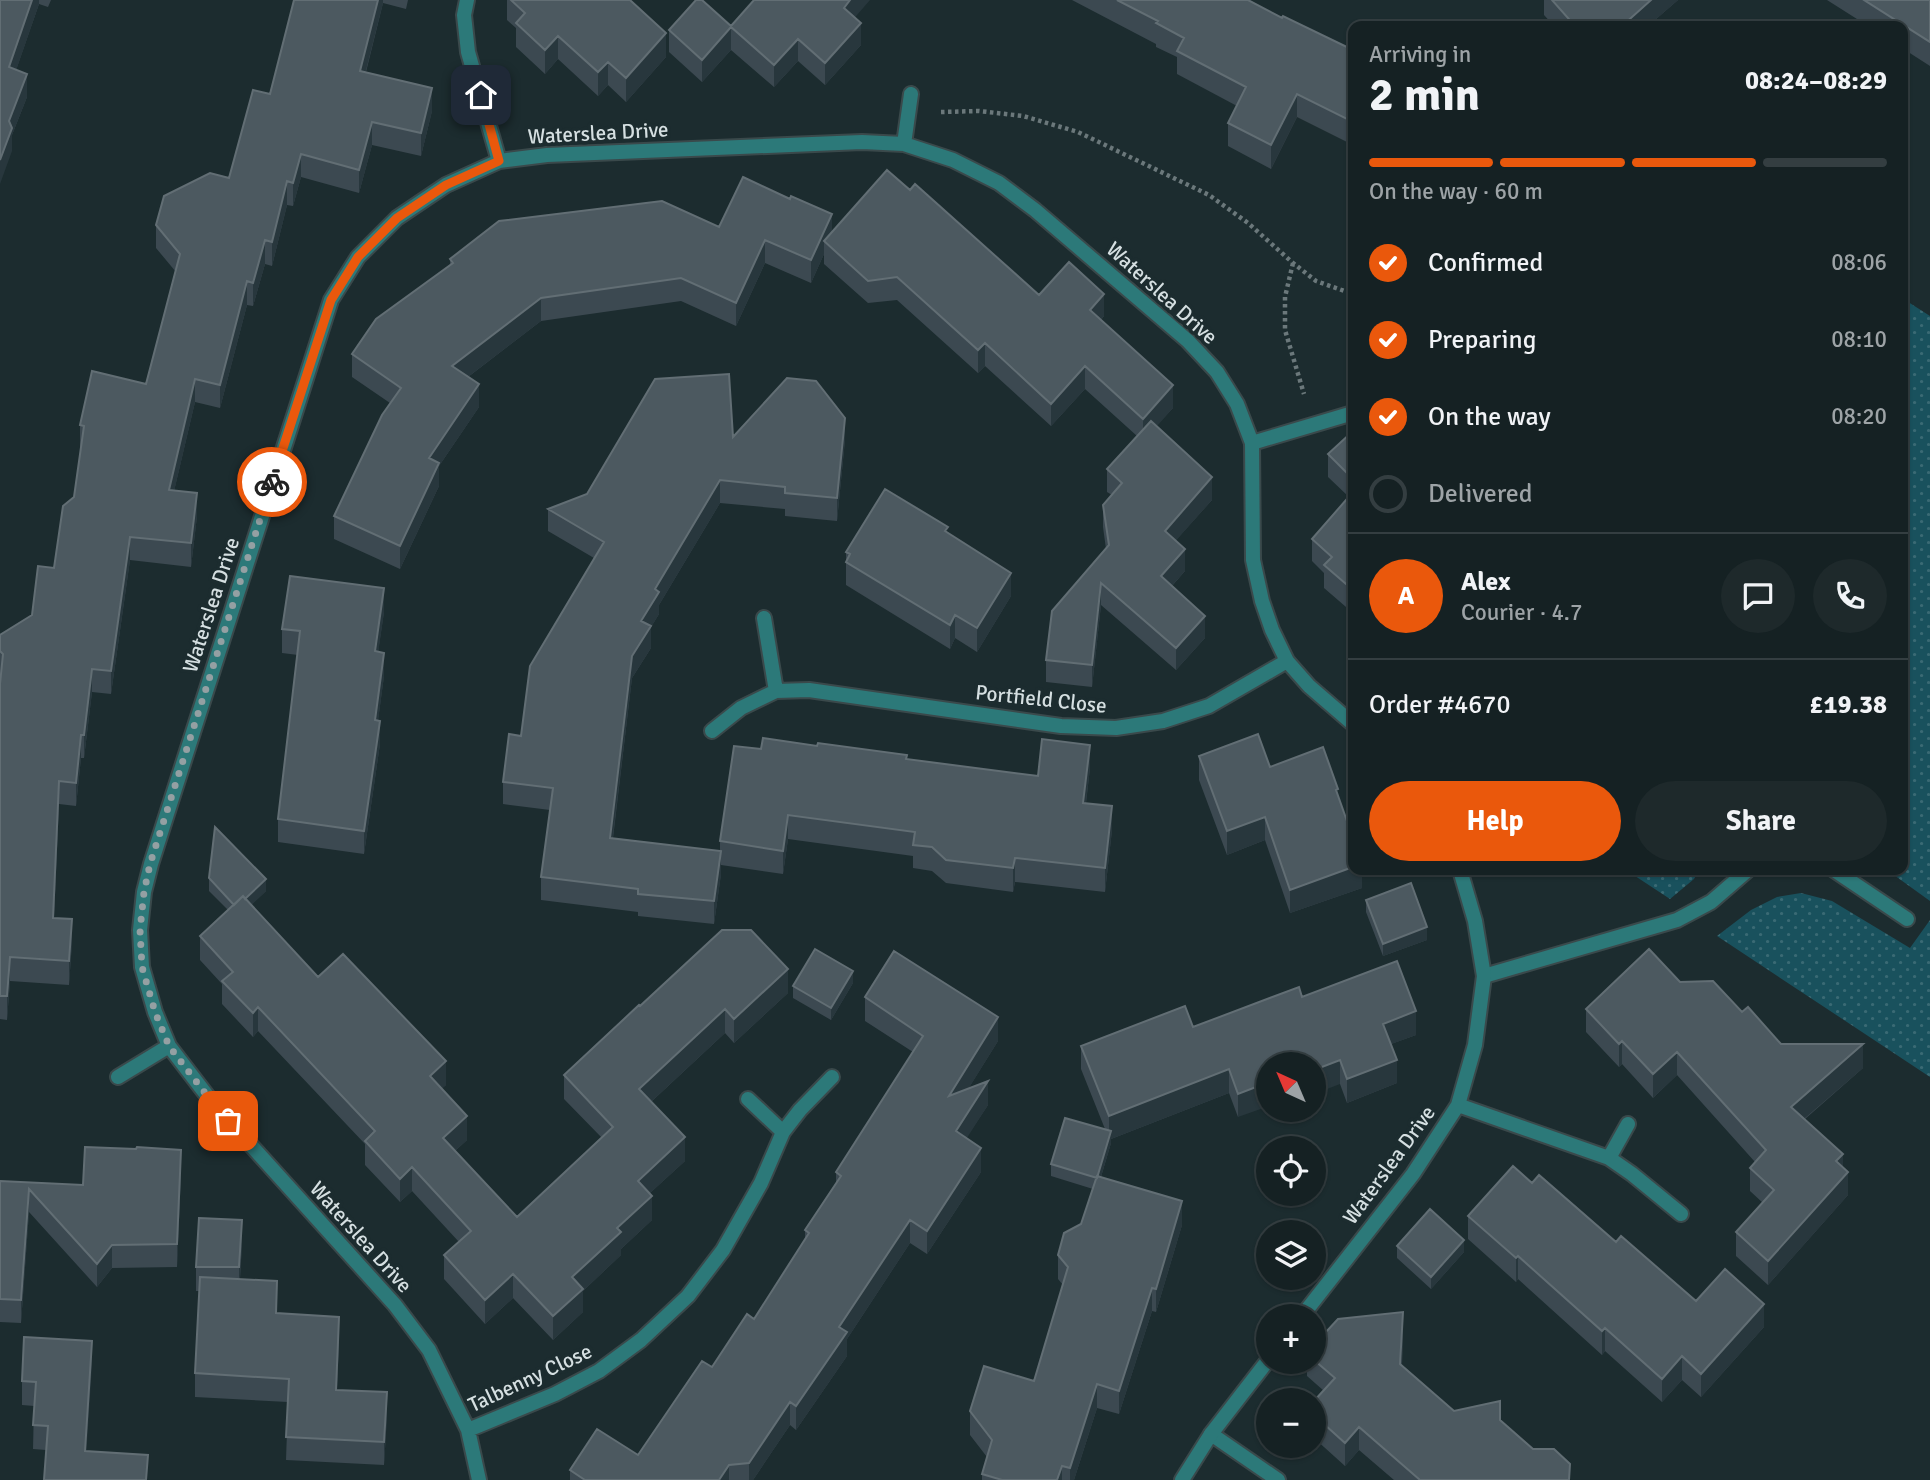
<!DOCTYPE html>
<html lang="en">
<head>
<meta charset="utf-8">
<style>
	:root { --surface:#152123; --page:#1e292b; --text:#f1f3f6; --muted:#9da3a6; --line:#343e41; --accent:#ea580c }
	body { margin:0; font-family:Signika,sans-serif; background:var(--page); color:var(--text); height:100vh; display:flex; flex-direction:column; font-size:26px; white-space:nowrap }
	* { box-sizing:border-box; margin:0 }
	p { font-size:23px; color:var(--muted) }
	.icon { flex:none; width:38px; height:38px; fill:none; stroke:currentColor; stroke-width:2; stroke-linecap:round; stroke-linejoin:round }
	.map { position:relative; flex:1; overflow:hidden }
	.drawer { position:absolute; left:1348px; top:21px; width:560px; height:854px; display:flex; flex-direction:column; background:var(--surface); border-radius:14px; box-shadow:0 2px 5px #0004,0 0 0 2px var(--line) }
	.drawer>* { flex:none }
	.needle { width:46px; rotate:316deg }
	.controls { position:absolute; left:1256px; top:1052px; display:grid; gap:14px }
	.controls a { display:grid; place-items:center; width:70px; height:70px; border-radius:50%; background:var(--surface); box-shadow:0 2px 5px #0004,0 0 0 2px var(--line); font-size:35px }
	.pin { position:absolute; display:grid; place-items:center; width:60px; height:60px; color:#fff; margin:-30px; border-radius:14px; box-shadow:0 4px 10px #0006 }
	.courier { position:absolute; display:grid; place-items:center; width:70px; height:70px; margin:-35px; border:5px solid #ea580c; border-radius:50%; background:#fff; color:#222; box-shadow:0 2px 9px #0007 }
	.overview em { font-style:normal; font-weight:700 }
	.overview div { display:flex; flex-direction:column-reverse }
	.overview { display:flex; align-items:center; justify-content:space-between; height:119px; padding:0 21px }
	h1 { font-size:46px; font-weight:700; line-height:52px }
	.bar { display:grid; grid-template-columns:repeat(4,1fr); gap:10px 7px; align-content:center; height:84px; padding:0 21px }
	.bar i { height:9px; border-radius:5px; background:var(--line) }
	.bar .active { background:var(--accent) }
	.bar p { grid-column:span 4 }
	.line { display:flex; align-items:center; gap:18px; padding:0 21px; border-top:2px solid var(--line) }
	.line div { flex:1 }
	.round { display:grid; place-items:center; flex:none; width:74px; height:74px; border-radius:37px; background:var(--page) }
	ol { padding:0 21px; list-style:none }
	li { display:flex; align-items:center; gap:21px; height:77px }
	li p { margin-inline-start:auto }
	li .icon { padding:7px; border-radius:50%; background:var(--accent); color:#fff; stroke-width:4 }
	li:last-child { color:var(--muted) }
	li i { width:38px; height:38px; border:4px solid var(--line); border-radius:50% }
	.cta { display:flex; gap:14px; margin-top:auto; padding:14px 21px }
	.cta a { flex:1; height:80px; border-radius:42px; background:var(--accent); color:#fff; font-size:28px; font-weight:700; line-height:80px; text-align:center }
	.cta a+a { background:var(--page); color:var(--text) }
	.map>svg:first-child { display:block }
</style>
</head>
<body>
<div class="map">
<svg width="1930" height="1480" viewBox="0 0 1930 1480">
	<defs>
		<pattern id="grass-dots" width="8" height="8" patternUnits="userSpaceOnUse" patternTransform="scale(1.75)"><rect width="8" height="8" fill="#19515d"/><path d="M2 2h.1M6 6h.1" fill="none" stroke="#3a6a74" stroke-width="1.8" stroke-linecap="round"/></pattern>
	</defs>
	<rect width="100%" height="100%" fill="#1c2c2f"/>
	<!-- grass -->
	<path fill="url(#grass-dots)" d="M1902 298 1930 316V901L1887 870H1902Z
		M1626 870H1699L1694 879 1670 899Z
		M1801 893 1832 901 1910 948 1930 920V1077L1717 936 1751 910 1777 897Z"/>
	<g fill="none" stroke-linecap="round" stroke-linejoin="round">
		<defs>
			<path id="lane" d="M1834 870 1907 919
				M1484 976 1677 920 1711 902 1748 870
				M1211 1434 1278 1480"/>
			<path id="street" d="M467 0 464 15 468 52 499 161
				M904 144 911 94
				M1252 443 1353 413
				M764 618 776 691
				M712 731 741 708 776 691 809 690 1061 726 1116 728 1163 721 1209 706 1287 661
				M118 1077 169 1046
				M748 1099 783 1132
				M1458 1105 1609 1158 1632 1174 1681 1214
				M1609 1158 1628 1124
				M1302 1316 1413 1174 1458 1105 1475 1045 1484 976 1475 921 1460 870
				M468 1430 555 1394 599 1371 641 1340 688 1296 723 1250 761 1183 783 1132 800 1110 832 1077
				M479 1480 468 1430 429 1350 395 1305 212 1102 169 1046 155 1012 142 967 140 930 144 892 151 864 331 300 358 257 397 218 446 185 499 161 547 155 862 142 904 144 953 160 999 183 1035 210 1188 341 1217 372 1237 404 1252 443 1253 560 1262 601 1272 630 1287 661 1309 686 1353 724
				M1182 1480 1211 1434 1269 1359"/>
		</defs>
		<!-- lane casing -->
		<use href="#lane" stroke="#3a494b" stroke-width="18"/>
		<!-- street casing -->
		<use href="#street" stroke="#3a494b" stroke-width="18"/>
		<!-- path -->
		<path stroke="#6b787b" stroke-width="4.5" stroke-dasharray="3.5 3.5" stroke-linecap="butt" d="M941 112 979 111 1023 116 1078 132 1209 195 1248 223 1293 263 1316 281 1353 294
			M1293 263 1285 297V330L1304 394"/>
		<!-- lane -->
		<use href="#lane" stroke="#2c7979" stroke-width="14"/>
		<!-- street -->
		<use href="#street" stroke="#2c7979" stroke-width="14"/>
	</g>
	<!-- wall -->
	<path fill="#3c4951" d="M0 0H51L48 7 39 4 16 70 27 97 12 135V151Z
		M294 0H408L406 9 383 3 366 72 432 111 421 156 372 145 359 193 301 177 293 206 287 205 272 266 265 264 253 306 247 305 220 408 195 402 174 491 197 516 191 567 130 560 111 694 92 692 84 758H81L76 806 59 804 54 918 72 942 69 985 10 981 7 1020 0 1019V635L32 615 54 568 74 497 81 449H80V425L146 384 176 272 156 248V225L229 178 270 94Z
		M507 0H630L666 57 626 102 608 85 598 96 558 59 545 74 516 47V28L507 20Z
		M1072 0H1248L1282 18 1353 50V145L1297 117 1271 169 1228 146V123L1237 106 1177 74V57L1156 47V44Z
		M1544 0H1678L1648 26H1554L1544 15Z
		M1827 0H1930V66L1902 48V26H1868Z
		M855 17 861 45 825 85 798 61 774 87 731 50 702 82 669 52V30Z
		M910 190 1039 295 1104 316 1101 320 1173 408 1156 426 1212 500 1176 540 1185 571 1172 586 1205 638 1176 670 1101 605 1092 687 1046 682V660L1106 549 1103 527V505L1112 495 1107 492V469L1137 436 1085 389 1051 426 985 366 978 373 897 300 868 303 824 264V254L811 283 765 263 736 326 681 301 541 321 468 377 479 407 439 466V486L400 569 334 539V516L390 403 352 377V354L450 266V259L719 227 832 232Z
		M1353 431V613L1324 588V573L1312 561V539L1349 497 1328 477V454Z
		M733 437 845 440 837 521 785 516V509L720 503 659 605V614L651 627V648L632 678 613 838 720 851V841L761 749 907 760 1038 776 1090 768 1086 803 1112 830 1105 892 1015 882 1013 892 946 883 932 871 913 868V856L788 839 783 874 721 865V874L714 924 638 916V912L541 900V877L550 810 503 804V782L521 736 594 558 548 531V509Z
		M948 533 1011 596 977 652 955 638 950 649 846 585V552Z
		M384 612 378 652 384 676 378 720 380 744 364 854 278 842V819L298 655 282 653V629Z
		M1199 756 1270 767 1338 797 1362 870V888L1290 913 1265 840 1227 855 1199 780Z
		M209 878 266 891 251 905 318 977 446 1085 441 1089 467 1140 455 1151 517 1217 602 1138 564 1099V1075L640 1006 788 993 734 1043 725 1033 651 1102 685 1161 650 1193 652 1220 621 1249V1255L583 1291V1312L553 1340 513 1298 485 1324 444 1279V1255L459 1242 412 1191 400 1202 365 1165V1144L258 1031 253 1037 222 1004V984L200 960V936L228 910 209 891Z
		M1366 900 1427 940 1383 956 1366 912Z
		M1680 982 1742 1012 1781 1044 1863 1068 1805 1119 1843 1168 1848 1195 1768 1285 1736 1256V1232L1763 1203 1750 1191V1168L1755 1162 1677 1075 1653 1098 1622 1064 1619 1067 1586 1032V1009Z
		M853 983 831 1020 793 998V986Z
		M865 997 998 1041 968 1089 988 1105 966 1138 981 1172 927 1254 910 1243 847 1339V1356L796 1430 790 1425 753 1480H570V1470L638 1455 754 1319 805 1239V1230L836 1183V1172L913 1052 865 1021Z
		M1302 997 1416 1035 1391 1044 1397 1083 1347 1103 1340 1084 1269 1064 1238 1117 1229 1093 1111 1139V1143L1101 1177 1182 1225 1156 1312 1152 1311 1119 1414 1097 1408 1074 1480H982V1474L987 1457 970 1435V1411L1034 1381 1063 1285 1058 1279V1255L1081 1224 1093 1189 1051 1176V1164L1105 1129 1081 1069V1046L1193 1027Z
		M181 1173 177 1267 112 1268 97 1287 29 1212 21 1323 0 1322V1181L83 1185Z
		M1532 1183 1616 1242 1696 1301 1764 1327 1701 1397 1682 1380 1662 1402 1605 1351 1602 1355 1518 1279 1516 1282 1468 1239V1216Z
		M242 1244 240 1279 277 1313 339 1340 337 1390 387 1416 384 1465 286 1460 288 1402 195 1397V1373L200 1291H196V1267Z
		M1397 1246 1464 1252 1431 1289 1397 1258Z
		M1403 1334 1402 1365 1454 1411 1500 1420 1570 1480H1394L1359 1450 1345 1466 1314 1438V1401L1324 1391 1307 1376V1362H1314V1345Z
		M92 1365 46 1450 33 1449 34 1406 22 1405V1381Z"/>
	<!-- shaded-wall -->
	<path fill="#28373d" d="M32 0H39V4L9 91V67Z
		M378 0H383V3L360 94V71Z
		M850 0H870L844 30V8Z
		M1651 0H1678L1648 26H1622Z
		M861 23V45L825 85V63Z
		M731 27V50L702 82V60Z
		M666 33V57L626 102V78Z
		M558 36V59L545 74V50Z
		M798 39V61L774 87V65Z
		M608 62V85L598 96V72Z
		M27 74V97L12 135V151L0 184V160L9 121Z
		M432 88V111L421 156V133Z
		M1297 94V117L1271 169V145Z
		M372 122V145L359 193V170Z
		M301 154V177L293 206V183Z
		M287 181V205L272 266V242Z
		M832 214V237L824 241V254L811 283V260Z
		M265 240V264L253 306V283Z
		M765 240V263L736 326V303Z
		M247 281V305L220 408V385Z
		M1104 294V316L1090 332V310Z
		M541 298V321L452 389V366Z
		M985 343V366L978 373V350Z
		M1085 366V389L1051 426V404Z
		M195 379V402L169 513V490Z
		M479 384V407L439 466V486L400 569V546L429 458Z
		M1173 385V408L1143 442V419Z
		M845 418V440L837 521V498Z
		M1212 477V500L1165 553V531Z
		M720 480V503L659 605V614L651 627V648L632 678 610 860V838L632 656 641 621 655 589Z
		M197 493V516L191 567V543Z
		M130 537V560L111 694V671Z
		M1185 549V571L1161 598V576Z
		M1011 573V596L977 652V628Z
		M1101 583V605L1092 687V665Z
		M384 588V612L375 675V651Z
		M955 615V638L950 649V625Z
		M1205 616V638L1176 670V648Z
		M384 653V676L375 744V720Z
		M92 669V692L84 758V735Z
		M380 721V744L364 854V831Z
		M81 735V758L76 806V783Z
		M1090 745V768L1083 826V803Z
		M59 781V804L53 941V918Z
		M1112 806V830L1105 892V868Z
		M788 815V839L783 874V851Z
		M1265 817V840L1227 855V831Z
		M721 851V874L714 924V901Z
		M1015 858V882L1013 892V868Z
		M1353 867V870H1362V888L1290 913V890Z
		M266 879V891L236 920V908Z
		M72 919V942L69 985V961Z
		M1427 927V940L1383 956V944Z
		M10 957V981L7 1020V996Z
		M788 969V993L734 1043V1019Z
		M853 971V983L831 1020V1008Z
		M258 1007V1031L253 1037V1013Z
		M725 1009V1033L639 1113V1089Z
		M1416 1011V1035L1383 1047V1024Z
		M998 1017V1041L949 1120V1096Z
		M1622 1041V1064L1619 1067V1044Z
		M1863 1044V1068L1791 1130V1107Z
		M1677 1052V1075L1653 1098V1074Z
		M1340 1060V1084L1314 1094V1070Z
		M1397 1060V1083L1347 1103V1079Z
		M446 1061V1085L430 1100V1076Z
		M1229 1069V1093L1111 1139V1143L1097 1190V1178L1109 1137V1116Z
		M988 1081V1105L956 1155V1131Z
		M1269 1082V1106L1238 1117V1094Z
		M467 1116V1140L443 1162V1138Z
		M685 1137V1161L638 1204V1181Z
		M981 1148V1172L927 1254V1231Z
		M181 1150V1173L177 1267V1244Z
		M1843 1154V1177L1848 1172V1195L1768 1285V1261L1836 1161Z
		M412 1167V1191L400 1202V1179Z
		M29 1189V1212L21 1323V1300Z
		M652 1196V1220L621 1249V1255L583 1291V1312L553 1340V1316L572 1277 617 1228Z
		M1182 1201V1225L1156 1312V1289Z
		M242 1220V1244L239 1291V1267Z
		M910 1220V1243L847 1339V1356L796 1430V1406L839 1327Z
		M1464 1240V1252L1431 1289V1277Z
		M112 1245V1268L97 1287V1264Z
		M1518 1256V1279L1516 1282V1258Z
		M513 1274V1298L485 1324V1300Z
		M1152 1288V1311L1119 1414V1391Z
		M1764 1304V1327L1701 1397V1374Z
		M1403 1312V1334L1400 1387V1364Z
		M339 1317V1340L336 1413V1390Z
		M1605 1328V1351L1602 1355V1331Z
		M92 1341V1365L85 1475V1451Z
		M1682 1356V1380L1662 1402V1379Z
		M1097 1384V1408L1074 1480H1070V1468Z
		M387 1392V1416L384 1465V1442Z
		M790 1402V1425L753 1480H749V1463Z
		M1359 1427V1450L1345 1466V1443Z
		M729 1465V1480H719Z
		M1062 1466V1480H1057Z"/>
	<!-- building -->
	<path fill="#4c5960" stroke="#626e74" stroke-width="2" d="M0 0H32L9 67 27 74 9 121 12 128 0 160Z
		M294 0H378L360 71 432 88 421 133 372 122 359 170 301 154 293 183 287 181 272 242 265 240 253 283 247 281 220 385 195 379 169 490 197 493 191 543 130 537 111 671 92 669 84 735H81L76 783 59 781 53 918 72 919 69 961 10 957 7 996H0V684L3 654 0 651V635L32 615 38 566 54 568 63 506 74 497 84 426 80 425 92 371 146 384 180 254 156 225 164 196 210 173 229 178 253 90 270 94Z
		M511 0H630L666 33 626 78 608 62 598 72 558 36 545 50 516 23 525 13Z
		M696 0H702L731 26 754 0H850L844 8 861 23 825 63 798 39 774 65 731 27 702 60 669 30Z
		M1117 0H1248L1282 18 1283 16 1353 50V122L1297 94 1271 145 1228 123 1246 87 1177 51 1184 38 1156 23 1158 21Z
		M1552 0H1651L1622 26H1575Z
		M1864 0H1930V42Z
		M887 170 910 190 915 184 1039 295 1069 262 1104 294 1090 310 1173 385 1143 419 1085 366 1051 404 985 343 978 350 897 277 868 281 824 241Z
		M743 177 790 199 791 196 832 214 811 260 765 240 736 303 681 278 541 298 452 366 479 384 429 458 439 463 400 546 334 516 382 415 401 388 352 354 376 319 453 263 450 259 499 221 662 201 719 227Z
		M729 374 733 437 787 378 816 381 845 418 837 498 785 493V487L720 480 655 589 659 592 641 621 651 626 632 656 610 838 721 851 714 901 638 894V889L541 877 553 788 503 782 509 734 521 736 530 666 604 542 548 509 587 494 655 379Z
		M1151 421 1212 477 1165 531 1185 549 1161 576 1205 616 1176 648 1101 583 1092 665 1046 660 1052 611 1109 545 1103 505 1122 483 1107 469Z
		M1353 431V479L1328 454Z
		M885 489 948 527 945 531 1011 573 977 628 955 615 950 625 846 562 850 554 846 552Z
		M1353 492V590L1324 565 1332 557 1312 539Z
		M290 576 384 588 375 651 384 653 375 720 380 721 364 831 278 819 300 631 282 629Z
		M1258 734 1270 767 1323 747 1338 789 1336 790 1353 838V867L1290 890 1265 817 1227 831 1199 756Z
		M763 738 817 746 818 743 907 755 906 759 1038 776 1042 739 1090 745 1083 803 1112 806 1105 868 1015 858 1013 868 946 860 932 847 913 845 915 832 788 815 783 851 720 841 734 746 761 749Z
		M215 827 266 879 245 899 243 896 234 905 209 878Z
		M1411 883 1427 927 1383 944 1366 900Z
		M243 896 318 977 343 954 446 1061 430 1076 467 1116 443 1138 517 1217 613 1127 564 1075 639 1005 640 1006 722 930H751L788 969 734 1019 725 1009 639 1089 685 1137 638 1181 652 1196 617 1228 621 1232 572 1277 583 1289 553 1316 513 1274 485 1300 444 1255 471 1231 412 1167 400 1179 365 1141 375 1131 258 1007 253 1013 222 981 233 972 200 936Z
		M815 949 853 971 831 1008 793 986Z
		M1649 949 1680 982 1713 981 1742 1012 1748 1007 1781 1044H1863L1791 1107 1843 1154 1836 1161 1848 1172 1768 1261 1736 1232 1774 1190 1750 1168 1766 1150 1677 1052 1653 1074 1622 1041 1619 1044 1586 1009Z
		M894 951 998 1017 949 1096 988 1081 956 1131 981 1148 927 1231 910 1220 839 1327 847 1332 796 1406 790 1402 749 1463 729 1465 719 1480H585L570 1470 597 1429 638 1455 702 1361 712 1367 747 1314 754 1319 809 1233 805 1230 841 1176 836 1172 923 1036 865 997Z
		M1397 961 1416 1011 1383 1024 1397 1060 1347 1079 1340 1060 1314 1070V1064H1269V1082L1238 1094 1229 1069 1109 1116 1081 1046 1185 1006 1193 1027 1299 987 1302 997Z
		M1065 1118 1111 1131 1097 1178 1051 1164Z
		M85 1147 136 1149 137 1147 181 1150 177 1244 112 1245 97 1264 29 1189 21 1300 0 1299V1181L83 1185Z
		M1513 1166 1532 1183 1539 1175 1616 1242 1621 1236 1696 1301 1725 1269 1764 1304 1701 1374 1682 1356 1662 1379 1605 1328 1602 1331 1518 1256 1516 1258 1468 1216Z
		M1097 1176 1182 1201 1156 1289 1152 1288 1119 1391 1097 1384 1070 1468 1062 1466 1057 1480H1002L982 1474 992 1440 970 1411 984 1366 1034 1381 1068 1267 1058 1255 1064 1233 1081 1224Z
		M1430 1209 1464 1240 1431 1277 1397 1246Z
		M199 1218 242 1220 239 1267H196Z
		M200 1277 277 1281 276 1313 339 1317 336 1390 387 1392 384 1442 286 1437 289 1379 195 1373Z
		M1403 1312 1400 1364 1454 1411 1500 1401V1420L1533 1449H1554L1570 1464 1569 1480H1420L1359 1427 1345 1443 1314 1415V1401L1335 1378 1314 1360V1345L1338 1319Z
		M24 1337 92 1341 85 1451 148 1455 146 1480H44L48 1426 33 1425 36 1382 22 1381Z"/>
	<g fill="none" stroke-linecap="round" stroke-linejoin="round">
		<!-- done -->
		<path stroke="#94a0a3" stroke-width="7" stroke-dasharray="0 12.6" d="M228 1121 212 1102 169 1046 155 1012 142 967 140 930 144 892 150 864 272 482"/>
		<!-- route -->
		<path stroke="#ea580c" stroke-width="9" d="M272 482 331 300 358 257 397 218 446 185 499 161 481 95"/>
	</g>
	<g text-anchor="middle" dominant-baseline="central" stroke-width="7" stroke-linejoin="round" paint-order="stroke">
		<!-- street labels -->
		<g font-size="21" fill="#d5dfe1" stroke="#1c2c2f">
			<text transform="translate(598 133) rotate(-3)">Waterslea Drive</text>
			<text transform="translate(1162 293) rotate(42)">Waterslea Drive</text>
			<text transform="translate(211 605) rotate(-72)">Waterslea Drive</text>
			<text transform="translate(1041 699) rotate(6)">Portfield Close</text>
			<text transform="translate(1389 1165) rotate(-54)">Waterslea Drive</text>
			<text transform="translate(361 1237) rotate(48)">Waterslea Drive</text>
			<text transform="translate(530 1378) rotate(-25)">Talbenny Close</text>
		</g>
	</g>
</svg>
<div class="controls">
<a><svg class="needle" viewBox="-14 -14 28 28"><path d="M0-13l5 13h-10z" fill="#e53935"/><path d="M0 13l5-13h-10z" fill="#9da3a6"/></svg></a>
<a><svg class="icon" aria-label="locate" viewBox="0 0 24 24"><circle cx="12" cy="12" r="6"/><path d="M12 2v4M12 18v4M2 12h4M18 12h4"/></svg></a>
<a><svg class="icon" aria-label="layers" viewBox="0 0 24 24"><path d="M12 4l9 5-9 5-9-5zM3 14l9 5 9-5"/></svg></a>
<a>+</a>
<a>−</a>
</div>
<div class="pin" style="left:228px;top:1121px;background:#ea580c"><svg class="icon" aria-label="bag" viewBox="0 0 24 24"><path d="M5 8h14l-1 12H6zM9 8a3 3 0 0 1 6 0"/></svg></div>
<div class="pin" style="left:481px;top:95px;background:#1f2937"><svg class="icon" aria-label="home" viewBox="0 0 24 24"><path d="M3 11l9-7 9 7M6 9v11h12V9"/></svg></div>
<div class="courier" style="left:272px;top:482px"><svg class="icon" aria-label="bike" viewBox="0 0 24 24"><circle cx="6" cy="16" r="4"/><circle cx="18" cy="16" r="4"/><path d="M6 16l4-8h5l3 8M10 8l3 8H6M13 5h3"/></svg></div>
<section class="drawer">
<div class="overview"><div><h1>2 min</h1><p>Arriving in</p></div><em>08:24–08:29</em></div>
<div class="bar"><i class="active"></i><i class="active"></i><i class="active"></i><i></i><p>On the way · 60 m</p></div>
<ol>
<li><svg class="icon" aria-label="check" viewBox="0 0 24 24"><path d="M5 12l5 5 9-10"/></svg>Confirmed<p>08:06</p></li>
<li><svg class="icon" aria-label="check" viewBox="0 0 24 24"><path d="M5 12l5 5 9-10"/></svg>Preparing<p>08:10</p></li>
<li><svg class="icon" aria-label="check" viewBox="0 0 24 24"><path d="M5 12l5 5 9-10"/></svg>On the way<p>08:20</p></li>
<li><i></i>Delivered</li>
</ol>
<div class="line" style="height:126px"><b class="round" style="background:var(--accent);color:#fff">A</b><div><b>Alex</b><p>Courier · 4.7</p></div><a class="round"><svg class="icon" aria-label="chat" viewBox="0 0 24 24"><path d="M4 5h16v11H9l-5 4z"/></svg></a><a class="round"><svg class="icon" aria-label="phone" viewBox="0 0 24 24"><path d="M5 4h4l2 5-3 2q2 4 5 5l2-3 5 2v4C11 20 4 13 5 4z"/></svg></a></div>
<div class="line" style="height:91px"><div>Order #4670</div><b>£19.38</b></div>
<div class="cta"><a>Help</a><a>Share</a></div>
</section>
</div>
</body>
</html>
